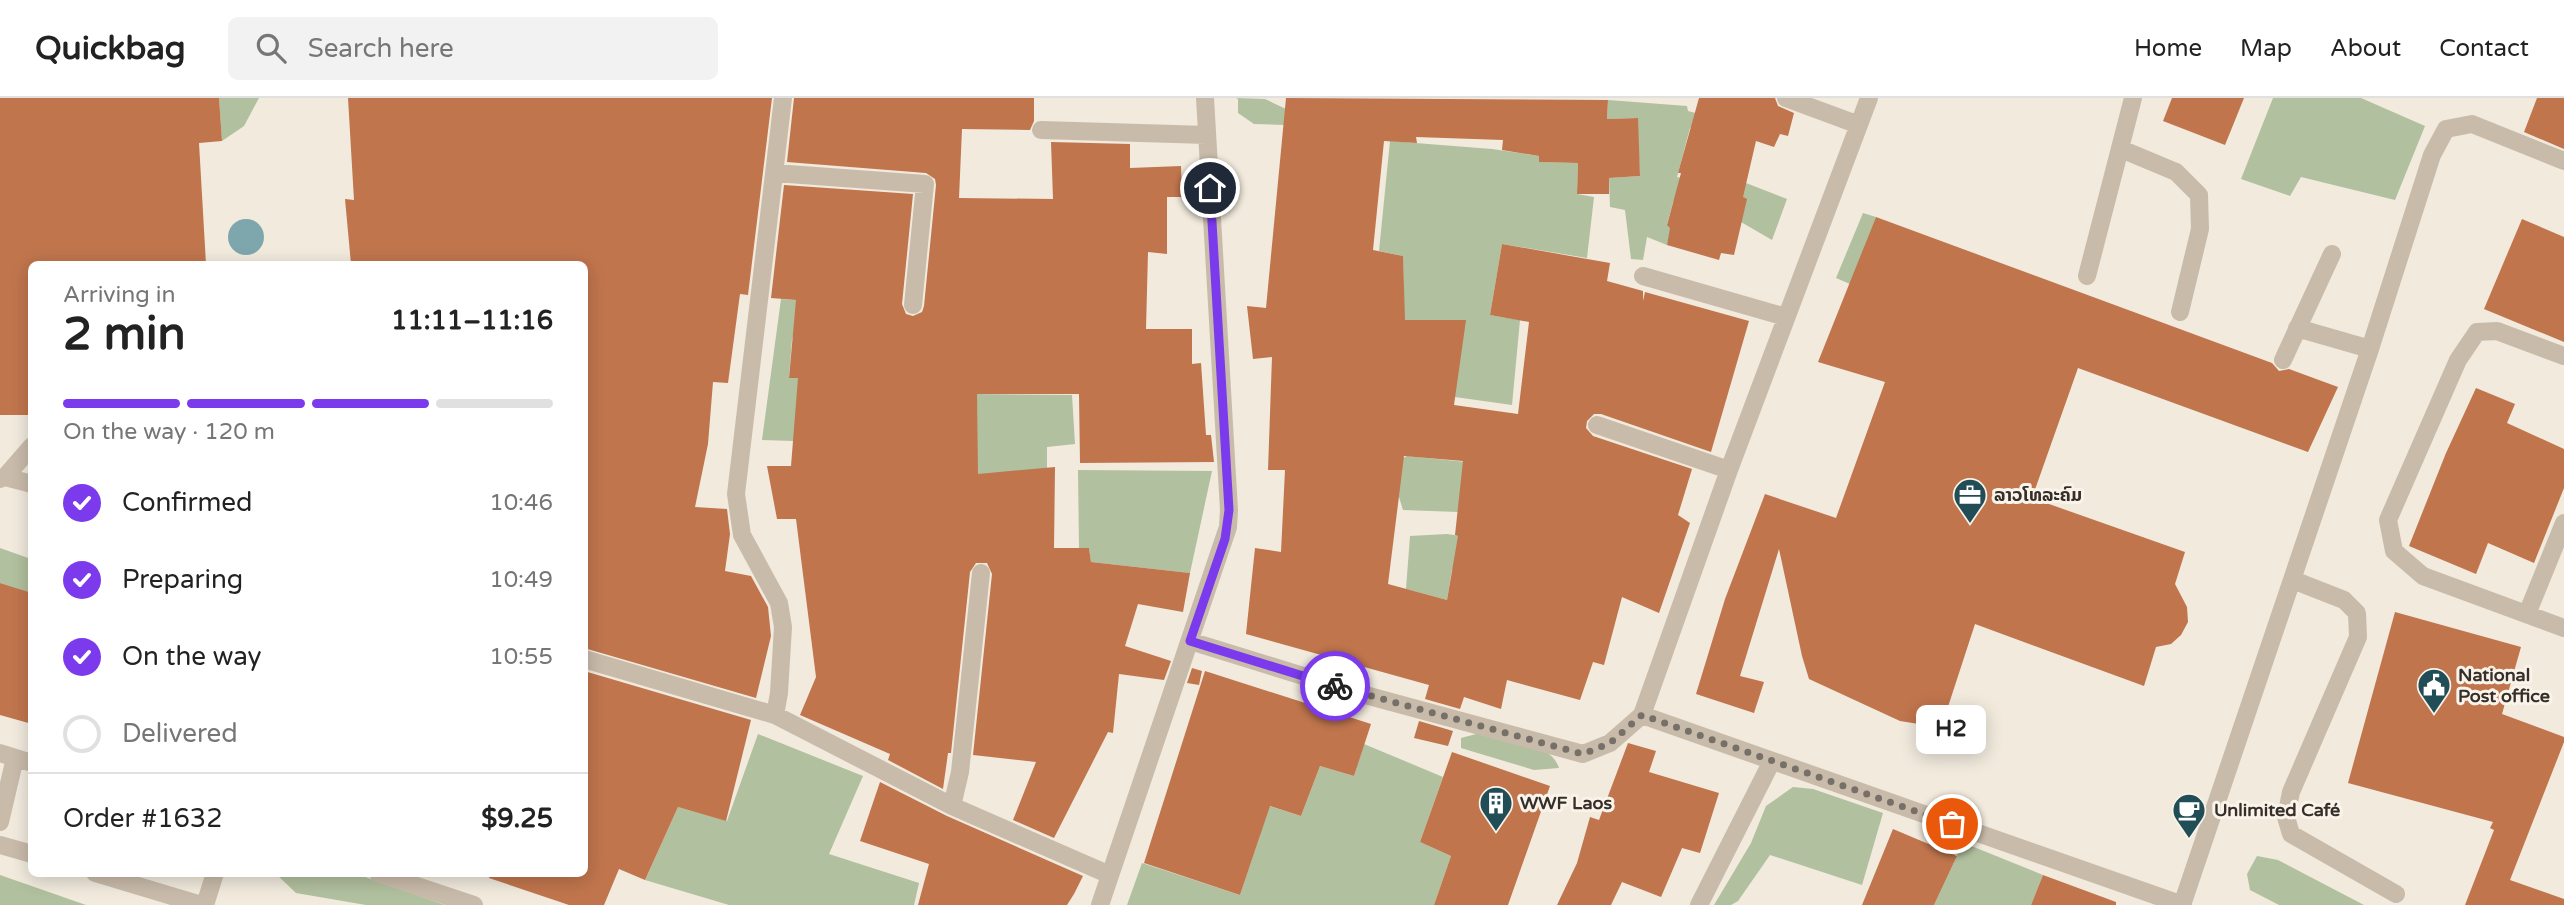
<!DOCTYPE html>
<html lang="en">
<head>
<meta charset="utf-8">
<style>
	:root { --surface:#fff; --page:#f2f2f2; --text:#222; --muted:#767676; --line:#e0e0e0; --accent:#7c3aed }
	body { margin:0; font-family:"Varela Round","Noto Sans Lao",sans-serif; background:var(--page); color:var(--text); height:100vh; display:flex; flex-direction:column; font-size:26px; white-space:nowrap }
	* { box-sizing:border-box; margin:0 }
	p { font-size:23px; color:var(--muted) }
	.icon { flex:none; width:38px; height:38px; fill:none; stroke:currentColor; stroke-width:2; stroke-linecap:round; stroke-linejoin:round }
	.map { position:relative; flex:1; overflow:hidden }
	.sheet { position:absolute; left:28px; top:163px; width:560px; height:616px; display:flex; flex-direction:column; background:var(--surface); border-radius:10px; box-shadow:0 4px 18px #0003 }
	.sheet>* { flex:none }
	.pin { position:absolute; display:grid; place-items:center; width:60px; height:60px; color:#fff; margin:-30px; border:4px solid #fff; border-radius:50%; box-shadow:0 2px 7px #0007 }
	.courier { position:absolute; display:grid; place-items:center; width:70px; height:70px; margin:-35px; border:5px solid #7c3aed; border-radius:50%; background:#fff; color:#222; box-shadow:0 2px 9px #0007 }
	.bubble { position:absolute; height:49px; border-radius:10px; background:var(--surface); box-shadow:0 4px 18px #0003; font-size:23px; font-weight:700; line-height:49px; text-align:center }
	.overview em { font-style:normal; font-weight:700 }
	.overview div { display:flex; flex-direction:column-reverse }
	.overview { display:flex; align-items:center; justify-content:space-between; height:119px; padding:0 35px }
	h1 { font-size:46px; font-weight:700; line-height:52px }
	.bar { display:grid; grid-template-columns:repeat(4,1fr); gap:10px 7px; align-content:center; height:84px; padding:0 35px }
	.bar i { height:9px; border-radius:5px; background:var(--line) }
	.bar .current { background:var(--accent) }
	.bar p { grid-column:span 4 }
	.line { display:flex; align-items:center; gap:18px; padding:0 35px; border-top:2px solid var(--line) }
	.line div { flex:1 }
	ol { padding:0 35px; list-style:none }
	li { display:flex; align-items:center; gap:21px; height:77px }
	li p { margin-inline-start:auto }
	li .icon { padding:7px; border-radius:50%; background:var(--accent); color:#fff; stroke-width:4 }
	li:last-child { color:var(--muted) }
	li i { width:38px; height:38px; border:4px solid var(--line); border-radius:50% }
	header { display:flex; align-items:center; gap:42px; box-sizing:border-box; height:98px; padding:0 35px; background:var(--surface); border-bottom:2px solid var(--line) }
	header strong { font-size:33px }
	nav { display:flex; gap:38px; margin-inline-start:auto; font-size:24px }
	.search { width:490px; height:63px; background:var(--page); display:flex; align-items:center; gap:18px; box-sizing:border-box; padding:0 24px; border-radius:10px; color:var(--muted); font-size:26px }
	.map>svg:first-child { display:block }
</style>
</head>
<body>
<header>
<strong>Quickbag</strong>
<div class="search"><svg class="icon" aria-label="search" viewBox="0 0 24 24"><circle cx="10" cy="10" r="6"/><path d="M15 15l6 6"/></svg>Search here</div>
<nav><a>Home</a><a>Map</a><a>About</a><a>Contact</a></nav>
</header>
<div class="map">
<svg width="2564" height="807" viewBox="0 0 2564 807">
	<rect width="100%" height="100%" fill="#f1eadd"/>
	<!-- green -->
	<path fill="#b1c09e" d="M219 0H259L244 28 222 43Z
		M1236 0 1265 1 1286 11V27L1254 26 1238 15V1Z
		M2273 0H2361L2425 28 2395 102 2301 79 2290 98 2241 81Z
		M1608 2 1687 8 1688 13 1707 18 1690 30 1677 79 1685 81 1673 104 1667 126 1671 129 1667 147 1647 139 1643 162 1631 161 1625 112 1610 109 1609 80 1640 78 1637 20 1607 21Z
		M1390 43 1492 51 1539 58 1540 64 1578 65 1577 96 1594 99 1587 160 1502 146 1490 217 1520 222 1512 307 1455 299 1404 222 1403 158 1379 153Z
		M1746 85 1787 101 1772 142 1741 124 1738 98Z
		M1863 115 1876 119 1850 186 1836 180Z
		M781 201 807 203 792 241 789 279 873 283 793 343 762 342Z
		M977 296 1072 297 1075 346 1047 349V370L962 392Z
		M1407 358 1486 366 1458 414 1403 412 1399 399 1400 362Z
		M1078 372 1212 373 1190 475 1091 464 1089 450H1079Z
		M1447 436 1474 440 1470 475 1452 471 1447 502 1406 491 1410 438Z
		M0 450 31 461V495L0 485Z
		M1480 635C1504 641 1551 644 1559 670L1534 672 1461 650V640Z
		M758 636 863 678 829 756 919 785 914 807H729L645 782 678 709 727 723Z
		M1364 646 1443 679 1420 744 1451 758 1434 807H1127L1142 765 1240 797 1260 737V705L1301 718 1320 668 1354 678Z
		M1793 689 1813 691 1883 715 1862 787 1770 757 1738 803 1731 807H1714L1751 745 1766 708Z
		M1959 743 2043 777 2031 807H1934L1957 758Z
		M2257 758 2278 762 2364 807H2279L2250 792 2247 776Z
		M354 775 445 807H366L296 795 276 776Z
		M0 777 86 807H0Z"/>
	<!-- water -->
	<path fill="#7ea6ad" d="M228 139a18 18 0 1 1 36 0a18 18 0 1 1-36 0Z"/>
	<!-- building -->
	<path fill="#c0754d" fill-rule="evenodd" d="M0 0H219L222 43 199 45 206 166H32V317H0Z
		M348 0H772L748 197 740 196 728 285 713 284 708 346 695 409 727 411 730 436 725 473 751 478 768 509 771 538 756 600 584 550V166H351L345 101 354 102Z
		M794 0H1034V23L1030 32 962 31 959 100 1053 101 1051 44 1130 46V70L1181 68 1182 99H1167V156L1148 154 1146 231H1192V266L1201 265 1206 337H1211L1214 364 1080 365 1079 296H977L978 376 1055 369 1054 450H1089L1091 464 1190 475 1183 514 1138 506 1125 548 1171 563 1164 582 1119 576 1113 635 1108 634 1054 740 1013 722 1036 664 973 657 992 476 987 465H976L970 474 951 655H948L943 691 888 662 890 656 800 617 816 579 796 421H777L767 368H791L798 280H789L796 202 771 200 784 87 913 96 902 206 906 216 913 218 922 214 924 208 936 87 935 81 926 75 787 64Z
		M1286 0 1608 2 1607 21 1638 20 1640 78 1609 80V96H1577L1578 65 1539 64V58L1502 52 1503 42 1416 39 1417 45 1384 43 1373 152 1403 158 1405 222H1466L1454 307 1518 316 1529 224 1490 217 1502 146 1610 165 1607 183 1643 193V203L1645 194 1749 223 1711 354 1601 316H1594L1587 323 1586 330 1593 338 1692 371 1678 417 1690 425 1659 515 1622 499 1604 567 1593 564 1580 602 1507 582 1501 611 1464 599 1460 611 1425 601 1429 587 1246 536 1255 450 1281 454 1285 372H1268L1272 259 1253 261 1247 208 1266 210ZM1404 358 1463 363 1455 437 1458 438 1447 502 1388 486Z
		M1699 0H1775L1778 8 1794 15 1788 38 1780 36 1774 49 1756 43 1743 99 1747 101 1734 157 1721 155 1719 162 1667 147 1670 130 1667 127 1681 75H1678Z
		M2172 0H2244L2225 47 2163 23Z
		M2537 0H2564V51L2524 34Z
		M1876 119 2272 265 2279 273 2289 271 2338 289 2308 354 2078 270 2032 400 2185 454 2175 486 2187 509 2188 524 2181 537 2171 546 2156 549 2144 588 1975 526 1945 618 1931 628 1900 623 1809 581 1802 558 1779 451 1740 578 1764 584 1754 615 1696 596 1725 501 1765 396 1836 420 1885 284 1818 264Z
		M2522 121 2564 139V244L2484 211Z
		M2476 290 2515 306 2507 325 2564 351V390L2534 465 2488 445 2476 476 2409 448 2446 355Z
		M0 485 32 495V626L0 617Z
		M2395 514 2521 549 2502 616 2564 639V644L2510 782 2564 801V807H2465L2494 732 2490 730 2493 724 2348 685Z
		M1192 570 1202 573 1199 587 1187 585Z
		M584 573 751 622 726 723 678 709 645 782 619 771 604 807H569L489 780 490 775H584Z
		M1205 573 1371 626 1354 678 1320 668 1301 718 1270 708 1240 797 1144 765Z
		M1419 623 1453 633 1448 648 1414 640Z
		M1628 645 1656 653 1649 674 1719 695 1700 755 1682 750 1661 799 1622 784 1611 807H1557L1577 765 1590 719 1599 722Z
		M1452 654 1550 688 1508 807H1434L1451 758 1420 744Z
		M880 684 947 718 1083 778 1074 796 1067 807H918L929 766 860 743Z
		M1893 731 1957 758 1934 807H1862Z
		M2043 777 2116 804V807H2031Z"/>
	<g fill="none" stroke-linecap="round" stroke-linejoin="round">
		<!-- minor -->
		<path stroke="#c9bbaa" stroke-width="18" d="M1786 0 1859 27
			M1041 32 1207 37
			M2121 51 2176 74 2199 97 2200 131 2180 214
			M775 75 925 86 913 207
			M1643 178 1786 219
			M2087 178 2133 0
			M2297 230 2370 251
			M2564 258 2497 233 2477 234 2458 262 2388 422 2394 453 2423 478 2564 530
			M2283 262 2332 156
			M1597 327 1729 372
			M5 379 32 386
			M0 381 5 379 32 348
			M2293 482 2344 502 2357 515 2358 539 2291 694 2286 719 2291 736 2396 796
			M2527 516 2564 425
			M1190 543 1358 595 1583 656 1610 645 1642 617 1729 372 1869 0
			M584 561 775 617 952 708 1110 777
			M775 617 779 595 783 529 779 505 742 437 736 396 783 0
			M1642 617 2183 807
			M0 655 32 665
			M952 708 960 674 981 475
			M0 724 15 660
			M0 747 32 756
			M95 775 202 807
			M378 775 474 807
			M205 807 215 775
			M1100 807 1228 429 1229 412 1205 0
			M1699 807 1772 663
			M2182 807 2370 251 2432 57 2446 31 2472 26 2564 63"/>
	</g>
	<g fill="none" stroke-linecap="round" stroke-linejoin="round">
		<!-- done -->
		<path stroke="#777068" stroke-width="7" stroke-dasharray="0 12.6" d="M1335 588 1583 656 1610 645 1642 617 1952 726"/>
		<!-- route -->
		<path stroke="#7c3aed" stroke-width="9" d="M1210 90 1229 412 1225 441 1190 543 1335 588"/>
	</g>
	<!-- icons -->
	<defs>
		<symbol id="office-pin" viewBox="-11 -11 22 30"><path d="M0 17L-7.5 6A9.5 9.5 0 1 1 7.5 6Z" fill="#214d56" stroke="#f9f3ea"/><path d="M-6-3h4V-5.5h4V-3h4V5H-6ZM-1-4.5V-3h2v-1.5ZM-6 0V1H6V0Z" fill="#fff"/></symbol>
		<symbol id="civic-pin" viewBox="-11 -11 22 30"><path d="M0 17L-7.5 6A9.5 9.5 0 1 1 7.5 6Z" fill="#214d56" stroke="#f9f3ea"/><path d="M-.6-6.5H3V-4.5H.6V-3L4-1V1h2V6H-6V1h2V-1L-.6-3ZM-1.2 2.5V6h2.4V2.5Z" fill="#fff"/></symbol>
		<symbol id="building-pin" viewBox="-11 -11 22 30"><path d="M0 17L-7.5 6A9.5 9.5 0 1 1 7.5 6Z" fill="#214d56" stroke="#f9f3ea"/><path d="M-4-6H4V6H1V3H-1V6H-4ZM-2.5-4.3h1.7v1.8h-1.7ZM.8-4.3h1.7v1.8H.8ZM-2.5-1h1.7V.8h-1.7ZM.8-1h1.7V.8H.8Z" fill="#fff"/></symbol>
		<symbol id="cafe-pin" viewBox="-11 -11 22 30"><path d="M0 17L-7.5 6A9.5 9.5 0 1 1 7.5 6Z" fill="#214d56" stroke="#f9f3ea"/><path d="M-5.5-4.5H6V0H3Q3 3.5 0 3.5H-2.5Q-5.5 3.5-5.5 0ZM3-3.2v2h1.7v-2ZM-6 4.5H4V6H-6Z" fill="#fff"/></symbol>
	</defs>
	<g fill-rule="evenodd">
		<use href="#office-pin" x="1951" y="378" width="38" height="52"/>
		<use href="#civic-pin" x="2415" y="568" width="38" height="52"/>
		<use href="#building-pin" x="1477" y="686" width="38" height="52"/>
		<use href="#cafe-pin" x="2170" y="693" width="38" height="52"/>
	</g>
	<g text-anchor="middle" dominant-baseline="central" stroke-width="6" stroke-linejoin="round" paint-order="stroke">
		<!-- poi labels -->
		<g font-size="18" font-weight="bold" fill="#362f29" stroke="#f9f3ea" text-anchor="start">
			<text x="1994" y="397">ລາວໂທລະຄົມ</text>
			<text x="2458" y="577">National<tspan x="2458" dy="21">Post office</tspan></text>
			<text x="1520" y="705">WWF Laos</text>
			<text x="2214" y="712">Unlimited Café</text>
		</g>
	</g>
</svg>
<div class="pin" style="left:1952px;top:726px;background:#ea580c"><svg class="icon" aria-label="bag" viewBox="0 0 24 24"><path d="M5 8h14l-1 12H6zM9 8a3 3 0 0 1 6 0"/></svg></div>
<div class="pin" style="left:1210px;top:90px;background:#1f2937"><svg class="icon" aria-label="home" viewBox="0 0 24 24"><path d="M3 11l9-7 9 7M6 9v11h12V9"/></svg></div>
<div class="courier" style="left:1335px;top:588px"><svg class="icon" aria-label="bike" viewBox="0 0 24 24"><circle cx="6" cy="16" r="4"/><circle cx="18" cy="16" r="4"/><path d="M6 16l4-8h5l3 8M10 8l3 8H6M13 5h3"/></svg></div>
<div class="bubble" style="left:1916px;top:607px;width:70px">H2</div>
<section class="sheet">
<div class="overview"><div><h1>2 min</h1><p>Arriving in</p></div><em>11:11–11:16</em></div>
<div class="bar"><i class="current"></i><i class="current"></i><i class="current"></i><i></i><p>On the way · 120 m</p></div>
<ol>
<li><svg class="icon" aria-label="check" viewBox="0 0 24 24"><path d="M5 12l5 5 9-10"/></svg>Confirmed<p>10:46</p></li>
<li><svg class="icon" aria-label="check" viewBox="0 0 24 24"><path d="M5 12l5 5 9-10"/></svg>Preparing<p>10:49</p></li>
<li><svg class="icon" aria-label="check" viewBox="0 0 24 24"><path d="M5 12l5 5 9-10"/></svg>On the way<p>10:55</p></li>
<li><i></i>Delivered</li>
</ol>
<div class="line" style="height:91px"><div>Order #1632</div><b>$9.25</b></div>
</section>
</div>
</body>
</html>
